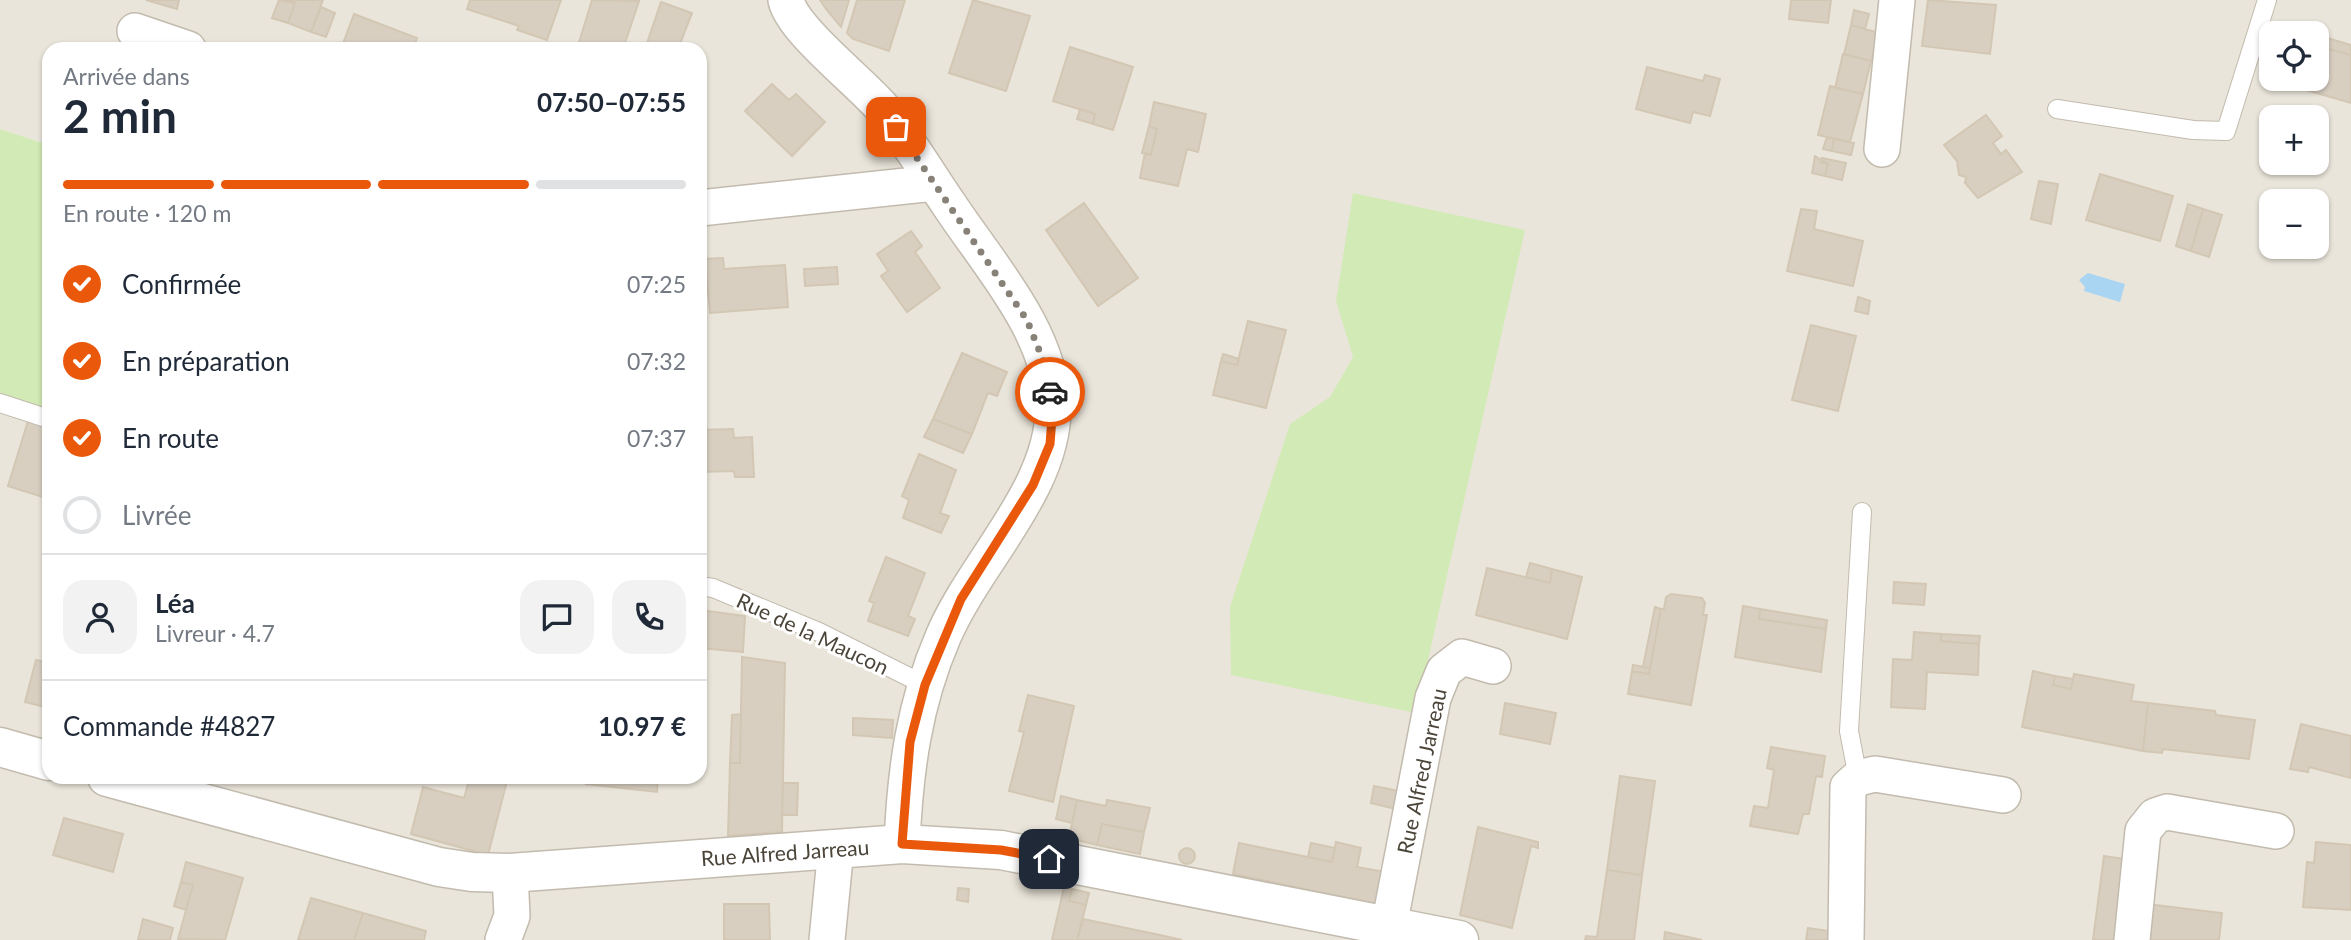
<!DOCTYPE html>
<html lang="fr">
<head>
<meta charset="utf-8">
<style>
	:root { --surface:#fff; --page:#f2f2f3; --text:#1f2937; --muted:#747a83; --line:#e0e1e3; --accent:#ea580c }
	body { margin:0; font-family:Lato,sans-serif; background:var(--page); color:var(--text); height:100vh; display:flex; flex-direction:column; font-size:26px; white-space:nowrap }
	* { box-sizing:border-box; margin:0 }
	p { font-size:23px; color:var(--muted) }
	.icon { flex:none; width:38px; height:38px; fill:none; stroke:currentColor; stroke-width:2; stroke-linecap:round; stroke-linejoin:round }
	.map { position:relative; flex:1; overflow:hidden }
	.side { position:absolute; left:42px; top:42px; width:665px; height:742px; display:flex; flex-direction:column; background:var(--surface); border-radius:21px; box-shadow:0 2px 5px #0004 }
	.side>* { flex:none }
	.fabs { position:absolute; left:2259px; top:21px; display:grid; gap:14px }
	.fabs a { display:grid; place-items:center; width:70px; height:70px; border-radius:14px; background:var(--surface); box-shadow:0 2px 5px #0004; font-size:35px }
	.pin { position:absolute; display:grid; place-items:center; width:60px; height:60px; color:#fff; margin:-30px; border-radius:14px; box-shadow:0 4px 10px #0006 }
	.courier { position:absolute; display:grid; place-items:center; width:70px; height:70px; margin:-35px; border:5px solid #ea580c; border-radius:50%; background:#fff; color:#222; box-shadow:0 2px 9px #0007 }
	.summary em { font-style:normal; font-weight:700 }
	.summary div { display:flex; flex-direction:column-reverse }
	.summary { display:flex; align-items:center; justify-content:space-between; height:119px; padding:0 21px }
	h1 { font-size:46px; font-weight:700; line-height:52px }
	.bar { display:grid; grid-template-columns:repeat(4,1fr); gap:10px 7px; align-content:center; height:84px; padding:0 21px }
	.bar i { height:9px; border-radius:5px; background:var(--line) }
	.bar .active { background:var(--accent) }
	.bar p { grid-column:span 4 }
	.line { display:flex; align-items:center; gap:18px; padding:0 21px; border-top:2px solid var(--line) }
	.line div { flex:1 }
	.round { display:grid; place-items:center; flex:none; width:74px; height:74px; border-radius:21px; background:var(--page) }
	ol { padding:0 21px; list-style:none }
	li { display:flex; align-items:center; gap:21px; height:77px }
	li p { margin-inline-start:auto }
	li .icon { padding:7px; border-radius:50%; background:var(--accent); color:#fff; stroke-width:4 }
	li:last-child { color:var(--muted) }
	li i { width:38px; height:38px; border:4px solid var(--line); border-radius:50% }
	.map>svg:first-child { display:block }
</style>
</head>
<body>
<div class="map">
<svg width="2351" height="940" viewBox="0 0 2351 940">
	<rect width="100%" height="100%" fill="#f6f3ec"/>
	<!-- residential -->
	<path fill="#eae5da" fill-rule="evenodd" d="M0 0H2351V940H0V396L49 411V777H700V49H49V145L0 129ZM2272 33H2317V79H2272ZM2272 117H2317V163H2272ZM2272 201H2317V247H2272Z"/>
	<!-- green -->
	<path fill="#d2eab5" d="M0 129 49 145V411L0 396Z
		M1353 193 1525 230 1416 713 1231 675 1230 607 1290 424 1330 397 1353 357 1336 301Z"/>
	<!-- water -->
	<path fill="#a9d4f2" d="M2088 273 2125 284 2120 302 2084 291 2085 287 2079 280Z"/>
	<!-- building -->
	<path fill="#d8cfc1" stroke="#d3c7b4" stroke-width="2" d="M146 0H179L177 9Z
		M279 0 295 3 288 23 272 18Z
		M286 0H323L311 32 288 23 295 3Z
		M470 0H561L547 40 517 30 519 26 467 9Z
		M592 0 639 1 623 49H577Z
		M820 0H849L841 27 826 9Z
		M857 0H905L889 51 853 39 847 33Z
		M973 0 1030 16 1006 91 949 73Z
		M1791 0H1831L1828 23 1789 19Z
		M1928 0 1996 5 1990 54 1922 46Z
		M661 2 692 13 680 44 688 49H645Z
		M321 7 335 13 326 37 311 32Z
		M1854 10 1869 14 1865 29 1851 25Z
		M354 14 417 38 413 49H341Z
		M1851 25 1879 33 1871 61 1844 54Z
		M2317 35 2351 45V55L2317 46Z
		M2317 46 2351 55V103L2289 85 2291 79H2317Z
		M1070 47 1133 67 1113 130 1093 124 1095 114 1053 101Z
		M1843 54 1871 61 1863 94 1835 88Z
		M1647 67 1703 81 1705 75 1720 79 1710 116 1693 112 1690 123 1636 109Z
		M772 84 789 100 796 94 825 122 792 156 745 111Z
		M1830 86 1863 94 1850 142 1818 135Z
		M1154 102 1206 114 1198 152 1187 149 1178 186 1140 178 1145 153 1151 155 1157 129 1149 126Z
		M1080 109 1095 114 1093 124 1077 119Z
		M1986 115 2002 136 1993 143 2001 154 2006 150 2022 172 1978 198 1965 183 1966 177 1959 175 1957 161 1944 145Z
		M1149 126 1157 129 1151 155 1142 153Z
		M1827 137 1834 139 1832 151 1823 149Z
		M1834 139 1854 143 1851 155 1832 151Z
		M1815 156 1828 164 1825 176 1812 173Z
		M1822 158 1846 163 1842 180 1825 176 1828 164 1821 162Z
		M2100 174 2173 196 2160 241 2086 220Z
		M2039 181 2058 184 2051 224 2031 219Z
		M1084 203 1138 278 1098 306 1046 230Z
		M2188 204 2203 209 2191 251 2176 246Z
		M1801 209 1817 211 1814 229 1863 241 1853 286 1787 271Z
		M2203 209 2222 215 2209 257 2191 251Z
		M911 231 922 246 915 252 940 288 907 312 881 276 888 271 877 254Z
		M723 258 724 269 785 265 788 307 710 313 705 259Z
		M837 267 838 284 805 286 804 269Z
		M1858 297 1870 301 1868 314 1855 311Z
		M1248 321 1286 330 1266 408 1213 395 1221 361 1237 365Z
		M1811 325 1856 336 1838 411 1792 400Z
		M962 353 1007 372 997 396 988 393 972 434 933 419Z
		M1223 354 1239 359 1237 365 1221 361Z
		M933 419 972 434 963 453 924 437Z
		M28 421 49 427V499L8 486Z
		M733 429 734 438 752 437 754 477H735L734 471 700 472V430Z
		M919 454 956 470 940 513 949 516 941 533 903 518 909 500 902 496Z
		M886 557 925 573 908 616 915 619 908 636 868 621 874 603 869 601Z
		M1530 563 1552 569 1550 583 1526 577Z
		M1487 568 1550 583 1552 569 1582 577 1567 639 1476 615Z
		M1894 582 1926 584 1924 605 1893 603Z
		M1671 594 1702 598 1705 603 1703 615H1707L1691 705 1628 694 1632 671 1649 674 1661 609H1664L1666 597Z
		M1743 606 1760 609 1759 619 1826 629 1821 672 1735 657Z
		M1655 607 1661 609 1650 668 1643 667Z
		M1760 609 1827 620 1826 629 1759 619Z
		M700 610 745 616 743 652 700 648Z
		M1914 632 1941 634V641L1979 644 1978 675 1927 672 1925 709 1891 707 1893 659 1912 660Z
		M1941 634 1980 636 1979 644 1941 641Z
		M742 657 785 663 782 832 728 836 730 763H740Z
		M36 660 49 663V708L25 702Z
		M1633 665 1650 668 1649 674 1632 671Z
		M2033 671 2055 676 2053 685 2071 689 2074 674 2134 685 2131 701 2148 703 2143 751 2022 727Z
		M2055 676 2073 679 2071 689 2053 685Z
		M1028 695 1074 706 1053 802 1009 791 1024 732 1019 731Z
		M1505 703 1556 713 1550 744 1500 734Z
		M2148 703 2215 711 2216 715 2255 720 2249 759 2163 749 2162 753 2143 751Z
		M741 714 740 763H730L732 715Z
		M853 718 893 720 892 738 853 735Z
		M2301 724 2351 736V778L2309 767 2308 772 2290 769Z
		M1771 747 1825 756 1822 777 1816 776 1809 814H1803L1798 834 1750 826 1754 806 1768 808 1774 770 1767 768Z
		M1620 776 1655 781 1642 875 1607 870Z
		M470 777H508L488 855 411 834 423 787 464 798Z
		M587 777H658L657 792 586 784Z
		M783 783H798L797 815H782Z
		M1374 786 1404 792 1400 810 1371 803Z
		M1061 796 1077 800 1072 823 1056 819Z
		M1077 800 1106 806 1107 800 1150 808 1144 832 1102 824 1097 845 1069 838Z
		M64 818 123 834 113 872 53 855Z
		M1102 824 1144 832 1140 854 1097 845Z
		M1478 827 1538 842V848L1531 846 1512 928 1460 915Z
		M1336 842 1361 848 1357 867 1385 872 1378 904 1233 874 1239 843 1332 862Z
		M2316 842 2351 845V910L2303 907 2307 862 2314 863Z
		M1311 843 1335 848 1332 862 1308 857Z
		M1179 856a8 8 0 1 1 16 0a8 8 0 1 1-16 0Z
		M2104 856 2131 860 2122 940H2093Z
		M186 862 243 878 225 940 178 939 193 885 181 882Z
		M1607 870 1642 875 1634 940H1585L1586 936 1597 937Z
		M181 882 193 885 186 910 174 906Z
		M1064 887 1072 889 1069 901 1086 905 1077 940H1052Z
		M958 888 969 889 968 902 957 900Z
		M1072 889 1089 893 1086 905 1069 901Z
		M311 898 363 913 354 940H298Z
		M724 904H769L770 940H724Z
		M2147 904 2222 913 2219 940H2143Z
		M363 913 426 931 424 940H354Z
		M143 919 173 928 170 940H138Z
		M1083 919 1160 935 1182 940H1077Z
		M1808 928 1835 932V940H1806Z
		M1665 932 1702 940H1664Z"/>
	<g fill="none" stroke-linecap="round" stroke-linejoin="round">
		<defs>
			<path id="service" d="M2057 109 2193 130 2226 131 2267 0
				M0 403 49 419
				M700 586 713 588 819 632 925 685
				M1858 778 1849 731 1862 512"/>
			<path id="minor" d="M786 0C792 30 863 84 884 110 908 140 928 174 950 206 989 265 1050 331 1053 406 1055 488 974 563 943 637 914 704 905 771 902 844
				M135 31 188 49
				M1882 149 1897 0
				M700 208 934 183
				M1389 926 1433 698 1444 671 1462 657 1493 666
				M503 940 512 916 510 873
				M827 940 836 848
				M1846 940 1848 787 1858 778 1875 774 2003 795
				M2132 940 2143 831 2155 816 2167 812 2276 831"/>
			<path id="tertiary" d="M0 747 49 761
				M107 777 439 867 472 872 510 873 902 844 1001 850 1459 940"/>
		</defs>
		<!-- service casing -->
		<use href="#service" stroke="#c2bbae" stroke-width="20"/>
		<!-- minor casing -->
		<use href="#minor" stroke="#c2bbae" stroke-width="38"/>
		<!-- tertiary casing -->
		<use href="#tertiary" stroke="#c2bbae" stroke-width="41"/>
		<!-- service -->
		<use href="#service" stroke="#fff" stroke-width="18"/>
		<!-- minor -->
		<use href="#minor" stroke="#fff" stroke-width="35"/>
		<!-- tertiary -->
		<use href="#tertiary" stroke="#fff" stroke-width="38"/>
	</g>
	<g fill="none" stroke-linecap="round" stroke-linejoin="round">
		<!-- done -->
		<path stroke="#878178" stroke-width="7" stroke-dasharray="0 12.6" d="M896 127 1027 320 1045 365 1050 392"/>
		<!-- route -->
		<path stroke="#ea580c" stroke-width="9" d="M1049 859 1001 850 902 844 910 742 925 685 961 599 1033 485 1050 444 1053 405 1050 392"/>
	</g>
	<g text-anchor="middle" dominant-baseline="central" stroke-width="6" stroke-linejoin="round" paint-order="stroke">
		<!-- street labels -->
		<g font-size="21" fill="#4b4439" stroke="#fff">
			<text transform="translate(813 633) rotate(25)">Rue de la Maucon</text>
			<text transform="translate(1421 771) rotate(-78)">Rue Alfred Jarreau</text>
			<text transform="translate(785 852) rotate(-4)">Rue Alfred Jarreau</text>
		</g>
	</g>
</svg>
<div class="fabs">
<a><svg class="icon" aria-label="locate" viewBox="0 0 24 24"><circle cx="12" cy="12" r="6"/><path d="M12 2v4M12 18v4M2 12h4M18 12h4"/></svg></a>
<a>+</a>
<a>−</a>
</div>
<div class="pin" style="left:896px;top:127px;background:#ea580c"><svg class="icon" aria-label="bag" viewBox="0 0 24 24"><path d="M5 8h14l-1 12H6zM9 8a3 3 0 0 1 6 0"/></svg></div>
<div class="pin" style="left:1049px;top:859px;background:#1f2937"><svg class="icon" aria-label="home" viewBox="0 0 24 24"><path d="M3 11l9-7 9 7M6 9v11h12V9"/></svg></div>
<div class="courier" style="left:1050px;top:392px"><svg class="icon" aria-label="car" viewBox="0 0 24 24"><path d="M5 17H2v-5l4-1 3-4h7l3 4 3 1v5h-3M9 17h6M6 11h13"/><circle cx="7" cy="17" r="2"/><circle cx="17" cy="17" r="2"/></svg></div>
<section class="side">
<div class="summary"><div><h1>2 min</h1><p>Arrivée dans</p></div><em>07:50–07:55</em></div>
<div class="bar"><i class="active"></i><i class="active"></i><i class="active"></i><i></i><p>En route · 120 m</p></div>
<ol>
<li><svg class="icon" aria-label="check" viewBox="0 0 24 24"><path d="M5 12l5 5 9-10"/></svg>Confirmée<p>07:25</p></li>
<li><svg class="icon" aria-label="check" viewBox="0 0 24 24"><path d="M5 12l5 5 9-10"/></svg>En préparation<p>07:32</p></li>
<li><svg class="icon" aria-label="check" viewBox="0 0 24 24"><path d="M5 12l5 5 9-10"/></svg>En route<p>07:37</p></li>
<li><i></i>Livrée</li>
</ol>
<div class="line" style="height:126px"><a class="round"><svg class="icon" aria-label="person" viewBox="0 0 24 24"><circle cx="12" cy="8" r="4"/><path d="M4 21q1-7 8-7t8 7"/></svg></a><div><b>Léa</b><p>Livreur · 4.7</p></div><a class="round"><svg class="icon" aria-label="chat" viewBox="0 0 24 24"><path d="M4 5h16v11H9l-5 4z"/></svg></a><a class="round"><svg class="icon" aria-label="phone" viewBox="0 0 24 24"><path d="M5 4h4l2 5-3 2q2 4 5 5l2-3 5 2v4C11 20 4 13 5 4z"/></svg></a></div>
<div class="line" style="height:91px"><div>Commande #4827</div><b>10.97 €</b></div>
</section>
</div>
</body>
</html>
